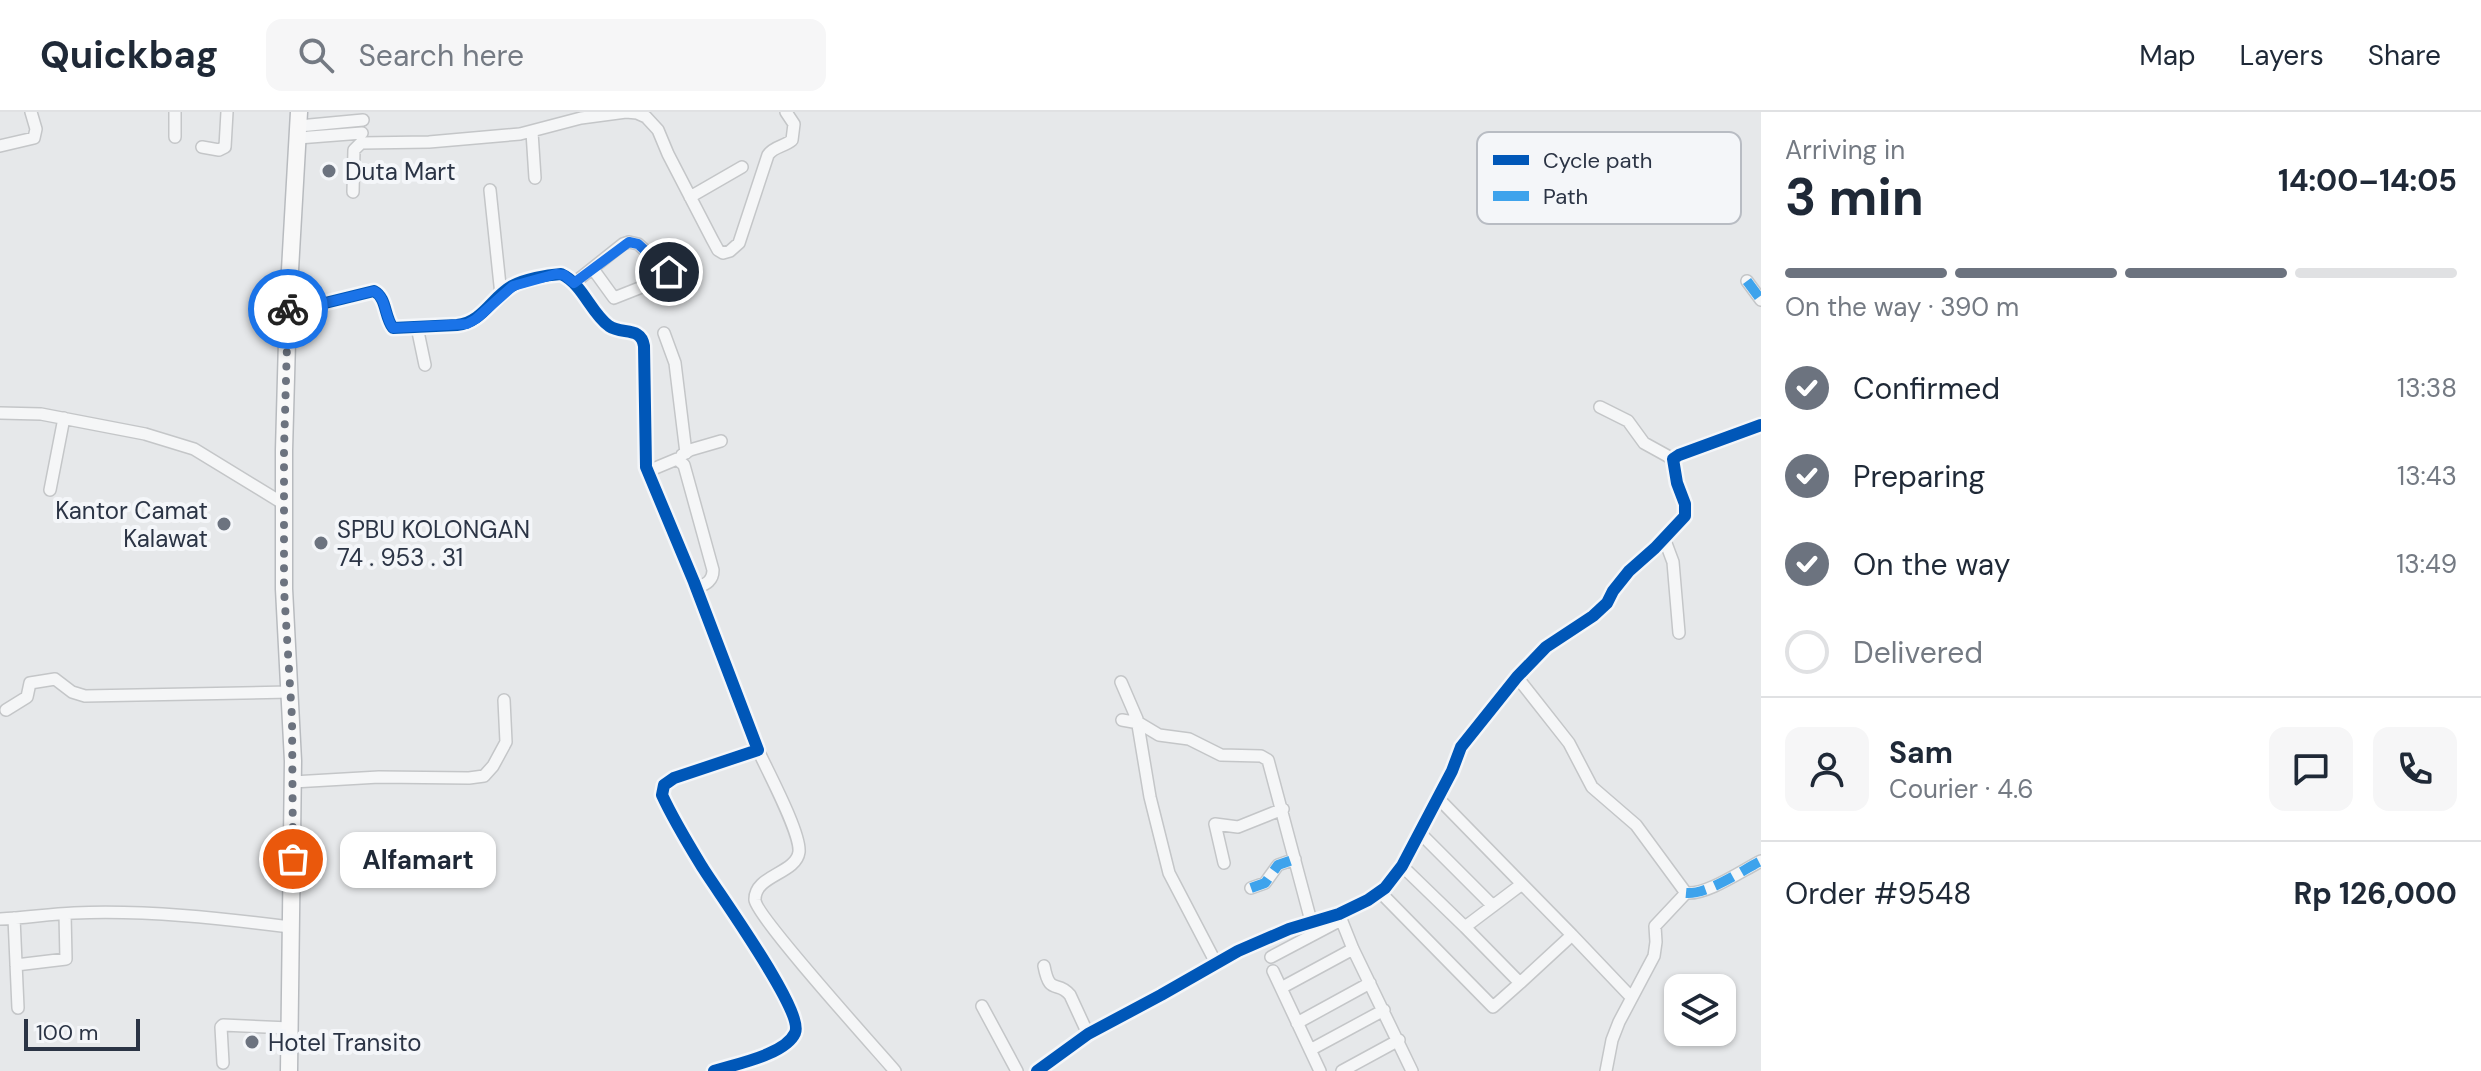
<!DOCTYPE html>
<html lang="en">
<head>
<meta charset="utf-8">
<style>
	:root { --surface:#fff; --page:#f6f6f7; --text:#1f2937; --muted:#747a83; --line:#e0e1e3; --accent:#6c737f }
	body { margin:0; font-family:"DM Sans",sans-serif; background:var(--page); color:var(--text); height:100vh; display:flex; flex-direction:column; font-size:30px; white-space:nowrap }
	* { box-sizing:border-box; margin:0 }
	p { font-size:26px; color:var(--muted) }
	.icon { flex:none; width:44px; height:44px; fill:none; stroke:currentColor; stroke-width:2; stroke-linecap:round; stroke-linejoin:round }
	.map { position:relative; flex:1; overflow:hidden }
	.drawer { display:flex; flex-direction:column; background:var(--surface); width:720px }
	.drawer>* { flex:none }
	.buttons { position:absolute; left:1664px; top:862px; display:grid; gap:16px }
	.buttons a { display:grid; place-items:center; width:72px; height:72px; border-radius:16px; background:var(--surface); box-shadow:0 2px 6px #0004; font-size:40px }
	.scale { position:absolute; left:24px; bottom:20px; width:116px; box-sizing:border-box; padding-left:8px; border:4px solid #2b3445; border-top:0; font-size:22px; line-height:28px; white-space:nowrap; color:#2b3445; -webkit-text-stroke:6px #f4f6f9; paint-order:stroke }
	.pin { position:absolute; display:grid; place-items:center; width:68px; height:68px; color:#fff; margin:-34px; border:4px solid #fff; border-radius:50%; box-shadow:0 2px 8px #0007 }
	.courier { position:absolute; display:grid; place-items:center; width:80px; height:80px; margin:-40px; border:6px solid #1a73e8; border-radius:50%; background:#fff; color:#222; box-shadow:0 2px 10px #0007 }
	.bubble { position:absolute; height:56px; border-radius:16px; background:var(--surface); box-shadow:0 2px 6px #0004; font-size:26px; font-weight:700; line-height:56px; text-align:center }
	.summary em { font-style:normal; font-weight:700 }
	.summary div { display:flex; flex-direction:column-reverse }
	.summary { display:flex; align-items:center; justify-content:space-between; height:136px; padding:0 24px }
	h1 { font-size:52px; font-weight:700; line-height:60px }
	.bar { display:grid; grid-template-columns:repeat(4,1fr); gap:12px 8px; align-content:center; height:96px; padding:0 24px }
	.bar i { height:10px; border-radius:6px; background:var(--line) }
	.bar .current { background:var(--accent) }
	.bar p { grid-column:span 4 }
	.line { display:flex; align-items:center; gap:20px; padding:0 24px; border-top:2px solid var(--line) }
	.line div { flex:1 }
	.round { display:grid; place-items:center; flex:none; width:84px; height:84px; border-radius:16px; background:var(--page) }
	ol { padding:0 24px; list-style:none }
	li { display:flex; align-items:center; gap:24px; height:88px }
	li p { margin-inline-start:auto }
	li .icon { padding:8px; border-radius:50%; background:var(--accent); color:#fff; stroke-width:4 }
	li:last-child { color:var(--muted) }
	li i { width:44px; height:44px; border:4px solid var(--line); border-radius:50% }
	header { display:flex; align-items:center; gap:48px; box-sizing:border-box; height:112px; padding:0 40px; background:var(--surface); border-bottom:2px solid var(--line) }
	header strong { font-size:38px }
	nav { display:flex; gap:44px; margin-inline-start:auto; font-size:28px }
	.search { width:560px; height:72px; background:var(--page); display:flex; align-items:center; gap:20px; box-sizing:border-box; padding:0 28px; border-radius:16px; color:var(--muted); font-size:30px }
	main { display:flex; flex:1; min-height:0 }
	.map>svg:first-child { display:block }
</style>
</head>
<body>
<header>
<strong>Quickbag</strong>
<div class="search"><svg class="icon" aria-label="search" viewBox="0 0 24 24"><circle cx="10" cy="10" r="6"/><path d="M15 15l6 6"/></svg>Search here</div>
<nav><a>Map</a><a>Layers</a><a>Share</a></nav>
</header>
<main>
<div class="map">
<svg width="1761" height="959" viewBox="0 0 1761 959">
	<rect width="100%" height="100%" fill="#e6e8ea"/>
	<g fill="none" stroke-linecap="round" stroke-linejoin="round">
		<defs>
			<path id="minor" d="M299 14 363 8
				M532 20 535 66
				M175 25V0
				M298 26 362 21
				M0 34 34 26 36 17 31 0
				M202 35 219 38 225 35 227 0
				M490 78 501 183
				M353 80 354 38 361 31 429 30 520 22 581 6 626 0 637 1 646 5 658 18 668 42 712 127 718 138 723 141 730 139 739 131 768 43C774 34 784 35 792 28L794 12 786 0
				M690 85 742 55
				M593 157 614 186 652 171 669 160
				M1747 169 1761 188
				M574 171 623 132 629 130 638 132 683 173
				M288 193 321 192 374 179C387 186 384 204 393 216L457 213C483 210 491 186 512 174 524 167 547 163 561 162 583 172 590 200 609 214 622 223 641 214 644 234L646 355 694 470 758 638 674 666 664 673 662 683C673 707 687 730 701 753 716 778 805 899 795 921 785 943 735 952 714 959
				M417 215 425 253
				M664 221 675 251 686 341
				M1600 295 1628 309 1644 331 1673 347
				M0 301 41 302 145 322 194 337 284 392
				M682 343 690 338 721 329
				M646 355 653 357 677 347 684 353 713 458C713 469 706 472 697 476
				M50 378 64 306
				M1664 426 1673 450 1679 521
				M1517 565 1569 631 1592 675 1636 713 1686 781 1655 814 1656 830 1654 844 1619 910 1612 928 1606 959
				M1121 570 1137 607 1150 685 1169 761 1216 851
				M6 598 27 585 30 571 55 567 72 580 85 584 290 580
				M1122 608 1139 611 1159 623 1189 627 1221 643 1261 644 1268 648 1311 809
				M758 638C767 658 801 721 799 740 796 762 754 763 755 788 756 804 876 937 895 959
				M293 670 379 665 469 666 484 664 493 654 506 630 504 588
				M1419 720 1493 794
				M1224 751 1215 712 1238 715 1283 697
				M1402 754 1465 815 1522 772 1437 685
				M1251 776 1265 771 1278 753 1295 747
				M1380 780 1493 895 1520 871
				M1686 781C1707 783 1741 759 1761 749
				M1339 802 1353 837 1412 959
				M14 806 18 896
				M0 807C25 806 49 802 74 801 146 798 219 806 290 815
				M1465 815 1520 871 1572 823 1522 772
				M1572 823 1631 885
				M1271 845 1341 808
				M16 853 66 847 65 802
				M1044 854C1050 885 1057 867 1070 883L1088 922
				M1273 859 1320 959
				M1281 876 1353 837
				M982 894 1017 959
				M1297 911 1370 871
				M1310 938 1384 898
				M223 951 221 915 223 913 290 916
				M1037 959 1088 922 1161 883 1238 839 1289 817 1339 802 1368 788 1385 776 1402 754 1452 659 1461 635 1517 565 1546 535 1593 504 1607 491 1613 479 1629 459 1655 436 1685 404V392L1677 371 1673 347 1679 343 1761 313
				M1342 959 1399 928"/>
			<path id="highway" d="M289 959 293 649 284 477V338L288 193 299 0"/>
		</defs>
		<!-- minor casing -->
		<use href="#minor" stroke="#c4c6c8" stroke-width="14"/>
		<!-- highway casing -->
		<use href="#highway" stroke="#b8bbbf" stroke-width="19"/>
		<!-- minor -->
		<use href="#minor" stroke="#f5f6f7" stroke-width="11"/>
		<!-- highway -->
		<use href="#highway" stroke="#f8f8f8" stroke-width="16"/>
		<!-- quiet -->
		<path stroke="#3ea3ec" stroke-width="10" stroke-dasharray="20 10" stroke-linecap="butt" d="M1747 169 1761 188
			M1251 776 1265 771 1278 753 1295 747
			M1686 781C1707 783 1741 759 1761 749"/>
		<defs>
			<path id="cycleway" d="M288 193 321 192 374 179C387 186 384 204 393 216L457 213C483 210 491 186 512 174 524 167 547 163 561 162 583 172 590 200 609 214 622 223 641 214 644 234L646 355 694 470 758 638 674 666 664 673 662 683C673 707 687 730 701 753 716 778 805 899 795 921 785 943 735 952 714 959
				M1037 959 1088 922 1161 883 1238 839 1289 817 1339 802 1368 788 1385 776 1402 754 1452 659 1461 635 1517 565 1546 535 1593 504 1607 491 1613 479 1629 459 1655 436 1685 404V392L1677 371 1673 347 1679 343 1761 313"/>
		</defs>
		<!-- cycleway casing -->
		<use href="#cycleway" stroke="#f4f6f9" stroke-width="17"/>
		<!-- cycleway -->
		<use href="#cycleway" stroke="#0057b8" stroke-width="12"/>
	</g>
	<g fill="none" stroke-linecap="round" stroke-linejoin="round">
		<!-- done -->
		<path stroke="#6c737f" stroke-width="8" stroke-dasharray="0 14.4" d="M288 197 284 338V477L292 606 293 747"/>
		<!-- route -->
		<path stroke="#1a73e8" stroke-width="10" d="M288 197V193L321 192 374 179C387 186 384 204 393 216L467 212 476 207 513 174 556 162 564 163 574 171 629 130 638 132 669 160"/>
	</g>
	<!-- markers -->
	<g fill="#6c737f" stroke="#f4f6f9" stroke-width="3">
		<circle cx="329" cy="59" r="8"/>
		<circle cx="224" cy="412" r="8"/>
		<circle cx="321" cy="431" r="8"/>
		<circle cx="252" cy="930" r="8"/>
	</g>
	<g text-anchor="middle" dominant-baseline="central" stroke-width="8" stroke-linejoin="round" paint-order="stroke">
		<!-- poi labels -->
		<g font-size="24" fill="#2b3445" stroke="#f4f6f9" text-anchor="start">
			<text x="345" y="59">Duta Mart</text>
			<text x="208" y="398" text-anchor="end">Kantor Camat<tspan x="208" dy="28">Kalawat</tspan></text>
			<text x="337" y="417">SPBU KOLONGAN<tspan x="337" dy="28">74 . 953 . 31</tspan></text>
			<text x="268" y="930">Hotel Transito</text>
		</g>
	</g>
	<!-- legend -->
	<rect x="1477" y="20" width="264" height="92" rx="12" fill="#f4f6f9" stroke="#b8bcc3" stroke-width="2"/>
	<rect x="1493" y="43" width="36" height="10" fill="#0057b8"/>
	<rect x="1493" y="79" width="36" height="10" fill="#3ea3ec"/>
	<g font-size="22" fill="#2b3445">
		<text x="1543" y="56">Cycle path</text>
		<text x="1543" y="92">Path</text>
	</g>
</svg>
<div class="buttons">
<a><svg class="icon" aria-label="layers" viewBox="0 0 24 24"><path d="M12 4l9 5-9 5-9-5zM3 14l9 5 9-5"/></svg></a>
</div>
<div class="scale">100 m</div>
<div class="pin" style="left:293px;top:747px;background:#ea580c"><svg class="icon" aria-label="bag" viewBox="0 0 24 24"><path d="M5 8h14l-1 12H6zM9 8a3 3 0 0 1 6 0"/></svg></div>
<div class="pin" style="left:669px;top:160px;background:#1f2937"><svg class="icon" aria-label="home" viewBox="0 0 24 24"><path d="M3 11l9-7 9 7M6 9v11h12V9"/></svg></div>
<div class="courier" style="left:288px;top:197px"><svg class="icon" aria-label="bike" viewBox="0 0 24 24"><circle cx="6" cy="16" r="4"/><circle cx="18" cy="16" r="4"/><path d="M6 16l4-8h5l3 8M10 8l3 8H6M13 5h3"/></svg></div>
<div class="bubble" style="left:340px;top:720px;width:156px">Alfamart</div>
</div>
<section class="drawer">
<div class="summary"><div><h1>3 min</h1><p>Arriving in</p></div><em>14:00–14:05</em></div>
<div class="bar"><i class="current"></i><i class="current"></i><i class="current"></i><i></i><p>On the way · 390 m</p></div>
<ol>
<li><svg class="icon" aria-label="check" viewBox="0 0 24 24"><path d="M5 12l5 5 9-10"/></svg>Confirmed<p>13:38</p></li>
<li><svg class="icon" aria-label="check" viewBox="0 0 24 24"><path d="M5 12l5 5 9-10"/></svg>Preparing<p>13:43</p></li>
<li><svg class="icon" aria-label="check" viewBox="0 0 24 24"><path d="M5 12l5 5 9-10"/></svg>On the way<p>13:49</p></li>
<li><i></i>Delivered</li>
</ol>
<div class="line" style="height:144px"><a class="round"><svg class="icon" aria-label="person" viewBox="0 0 24 24"><circle cx="12" cy="8" r="4"/><path d="M4 21q1-7 8-7t8 7"/></svg></a><div><b>Sam</b><p>Courier · 4.6</p></div><a class="round"><svg class="icon" aria-label="chat" viewBox="0 0 24 24"><path d="M4 5h16v11H9l-5 4z"/></svg></a><a class="round"><svg class="icon" aria-label="phone" viewBox="0 0 24 24"><path d="M5 4h4l2 5-3 2q2 4 5 5l2-3 5 2v4C11 20 4 13 5 4z"/></svg></a></div>
<div class="line" style="height:104px"><div>Order #9548</div><b>Rp 126,000</b></div>
</section>
</main>
</body>
</html>
